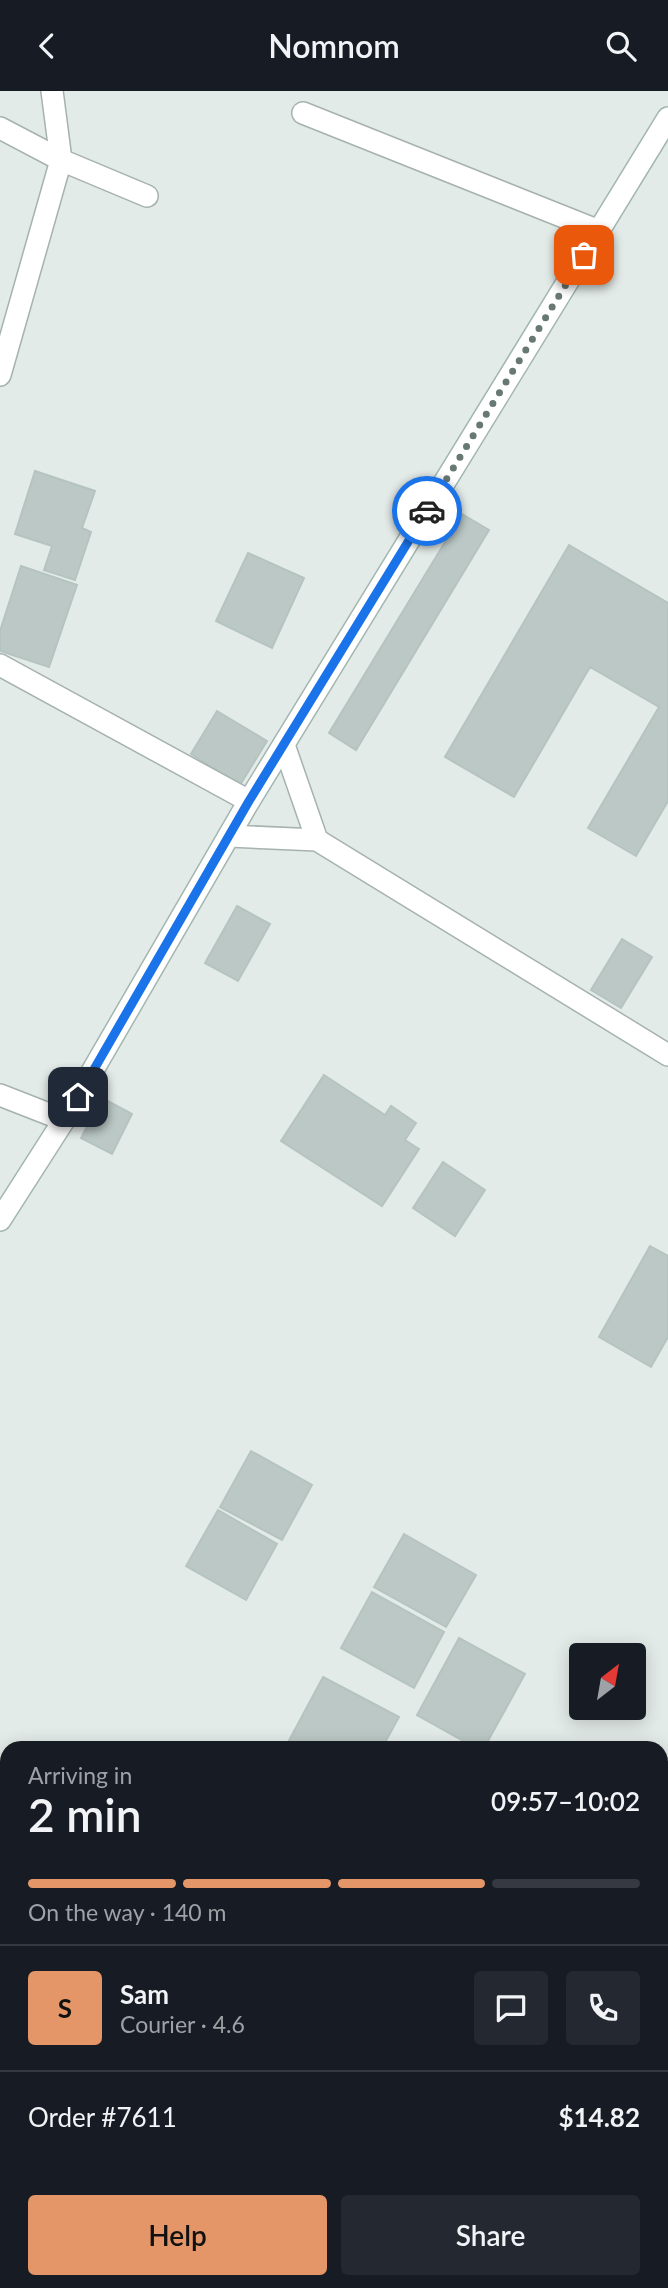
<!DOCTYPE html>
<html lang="en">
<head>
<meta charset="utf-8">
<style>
	:root { --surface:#171b24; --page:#242831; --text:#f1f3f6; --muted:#9ea1a6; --line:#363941; --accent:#e49668 }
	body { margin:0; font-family:Lato,sans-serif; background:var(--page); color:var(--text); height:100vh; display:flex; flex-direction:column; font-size:26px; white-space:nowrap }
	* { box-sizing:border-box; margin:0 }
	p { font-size:23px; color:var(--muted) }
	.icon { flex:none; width:38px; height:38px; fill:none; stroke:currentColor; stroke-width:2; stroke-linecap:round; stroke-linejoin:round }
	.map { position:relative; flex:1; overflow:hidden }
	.side { position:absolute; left:0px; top:1650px; width:668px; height:548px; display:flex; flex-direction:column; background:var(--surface); border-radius:21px 21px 0 0; box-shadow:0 4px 18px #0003 }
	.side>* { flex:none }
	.needle { width:46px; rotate:31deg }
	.controls { position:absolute; left:569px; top:1552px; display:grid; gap:14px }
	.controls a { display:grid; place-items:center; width:77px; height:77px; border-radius:7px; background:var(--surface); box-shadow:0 4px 18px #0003; font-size:35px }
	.pin { position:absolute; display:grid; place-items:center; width:60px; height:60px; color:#fff; margin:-30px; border-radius:14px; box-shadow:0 4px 10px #0006 }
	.courier { position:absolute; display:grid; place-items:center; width:70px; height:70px; margin:-35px; border:5px solid #1a73e8; border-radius:50%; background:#fff; color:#222; box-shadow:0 2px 9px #0007 }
	.headline em { font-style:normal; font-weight:600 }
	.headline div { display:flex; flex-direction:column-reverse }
	.headline { display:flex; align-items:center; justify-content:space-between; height:119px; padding:0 28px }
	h1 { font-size:46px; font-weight:600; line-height:52px }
	.bar { display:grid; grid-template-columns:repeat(4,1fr); gap:10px 7px; align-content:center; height:84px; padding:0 28px }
	.bar i { height:9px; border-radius:5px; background:var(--line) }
	.bar .on { background:var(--accent) }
	.bar p { grid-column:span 4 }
	.line { display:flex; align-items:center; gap:18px; padding:0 28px; border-top:2px solid var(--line) }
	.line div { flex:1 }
	.round { display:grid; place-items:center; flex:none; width:74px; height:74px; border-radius:7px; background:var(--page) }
	.action { display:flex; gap:14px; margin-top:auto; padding:14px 28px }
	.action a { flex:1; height:80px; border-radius:7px; background:var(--accent); color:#111; font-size:28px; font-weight:600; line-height:80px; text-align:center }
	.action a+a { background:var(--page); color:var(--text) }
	header { display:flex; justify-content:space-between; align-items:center; height:91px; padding:0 28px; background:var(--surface); font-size:32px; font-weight:600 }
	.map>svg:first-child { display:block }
</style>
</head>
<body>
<header><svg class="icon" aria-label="back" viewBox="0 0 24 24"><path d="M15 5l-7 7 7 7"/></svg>Nomnom<svg class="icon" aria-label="search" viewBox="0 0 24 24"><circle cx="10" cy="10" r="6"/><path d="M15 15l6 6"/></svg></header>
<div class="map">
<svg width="668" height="2197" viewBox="0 0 668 2197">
	<rect width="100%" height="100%" fill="#e3ebe8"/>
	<!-- building -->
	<path fill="#bbc8c5" stroke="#b6c4c0" stroke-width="2" d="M35 380 95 400 82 437 91 441 75 489 44 479 52 455 15 443Z
		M462 423 489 439 356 659 329 642Z
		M569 454 668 512V710L636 765 588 737 659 616 590 576 514 706 445 666Z
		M248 462 304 487 272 557 216 530Z
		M21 475 77 494 49 576 0 560V540Z
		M217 620 267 650 240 694 191 663Z
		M237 815 270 833 238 890 205 872Z
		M622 848 652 866 621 917 591 899Z
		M324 984 385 1024 391 1015 416 1032 405 1049 419 1058 382 1115 281 1050Z
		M102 1007 132 1023 112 1063 81 1047Z
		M443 1071 485 1099 455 1145 413 1117Z
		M650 1155 668 1165V1246L651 1276 599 1246Z
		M251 1360 312 1394 282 1449 220 1416Z
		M218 1419 277 1453 246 1509 186 1475Z
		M404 1443 476 1484 446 1536 374 1496Z
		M372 1501 444 1541 414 1597 341 1557Z
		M459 1547 525 1583 484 1657H476L417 1624Z
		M323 1586 399 1626 382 1657H285Z
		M662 1745 668 1749V1841L662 1837Z
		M0 1819 7 1823V1898L0 1910Z
		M0 1918 7 1922 6 1941 0 1937Z
		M662 1946 668 1950V2041L662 2037Z
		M668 2073V2139L662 2135V2084Z
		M109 2191H122L133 2197H105Z
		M369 2191H495L505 2197H365Z"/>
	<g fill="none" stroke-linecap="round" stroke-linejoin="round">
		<defs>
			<path id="minor" d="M303 22 599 140
				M0 37 61 69 147 105
				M0 284 61 69 52 0
				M0 574 249 710
				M284 654 317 749
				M229 745 317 749 668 964
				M0 1004 64 1029
				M0 1773 7 1777
				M662 1865 668 1869
				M0 1962 7 1950
				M0 2066 7 2070
				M565 2197 569 2191"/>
			<path id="secondary" d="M0 1129 64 1029 249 710 668 27"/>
		</defs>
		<!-- minor casing -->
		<use href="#minor" stroke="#a6b2af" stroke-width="24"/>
		<!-- secondary casing -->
		<use href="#secondary" stroke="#a2b6b1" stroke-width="24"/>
		<!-- minor -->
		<use href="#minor" stroke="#fff" stroke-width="21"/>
		<!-- secondary -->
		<use href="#secondary" stroke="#fff" stroke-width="21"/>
	</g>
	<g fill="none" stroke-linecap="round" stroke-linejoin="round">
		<!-- done -->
		<path stroke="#677875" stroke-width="7" stroke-dasharray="0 12.6" d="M427 420 584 164"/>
		<!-- route -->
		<path stroke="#1a73e8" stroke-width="9" d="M78 1006 249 710 427 420"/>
	</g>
</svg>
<div class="controls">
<a><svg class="needle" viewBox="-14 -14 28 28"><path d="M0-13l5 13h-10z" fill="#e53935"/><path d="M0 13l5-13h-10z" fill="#9ea1a6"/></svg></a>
</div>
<div class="pin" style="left:584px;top:164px;background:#ea580c"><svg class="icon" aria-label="bag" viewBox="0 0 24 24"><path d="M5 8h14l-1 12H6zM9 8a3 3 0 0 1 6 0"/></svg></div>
<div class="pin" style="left:78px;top:1006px;background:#1f2937"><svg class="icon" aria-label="home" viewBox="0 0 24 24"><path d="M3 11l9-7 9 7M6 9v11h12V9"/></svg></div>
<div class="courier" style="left:427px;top:420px"><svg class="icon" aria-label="car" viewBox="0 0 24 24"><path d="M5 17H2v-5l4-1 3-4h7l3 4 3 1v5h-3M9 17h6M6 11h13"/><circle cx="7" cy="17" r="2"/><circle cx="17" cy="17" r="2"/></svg></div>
<section class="side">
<div class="headline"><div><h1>2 min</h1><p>Arriving in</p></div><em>09:57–10:02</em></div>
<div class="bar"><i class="on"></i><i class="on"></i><i class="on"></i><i></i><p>On the way · 140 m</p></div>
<div class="line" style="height:126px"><b class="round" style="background:var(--accent);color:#111">S</b><div><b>Sam</b><p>Courier · 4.6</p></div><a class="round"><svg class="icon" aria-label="chat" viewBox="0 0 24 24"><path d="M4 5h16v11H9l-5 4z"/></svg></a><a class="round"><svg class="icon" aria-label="phone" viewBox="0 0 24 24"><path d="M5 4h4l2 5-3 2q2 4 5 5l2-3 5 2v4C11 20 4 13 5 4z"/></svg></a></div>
<div class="line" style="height:91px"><div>Order #7611</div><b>$14.82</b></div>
<div class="action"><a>Help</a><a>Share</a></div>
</section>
</div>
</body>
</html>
